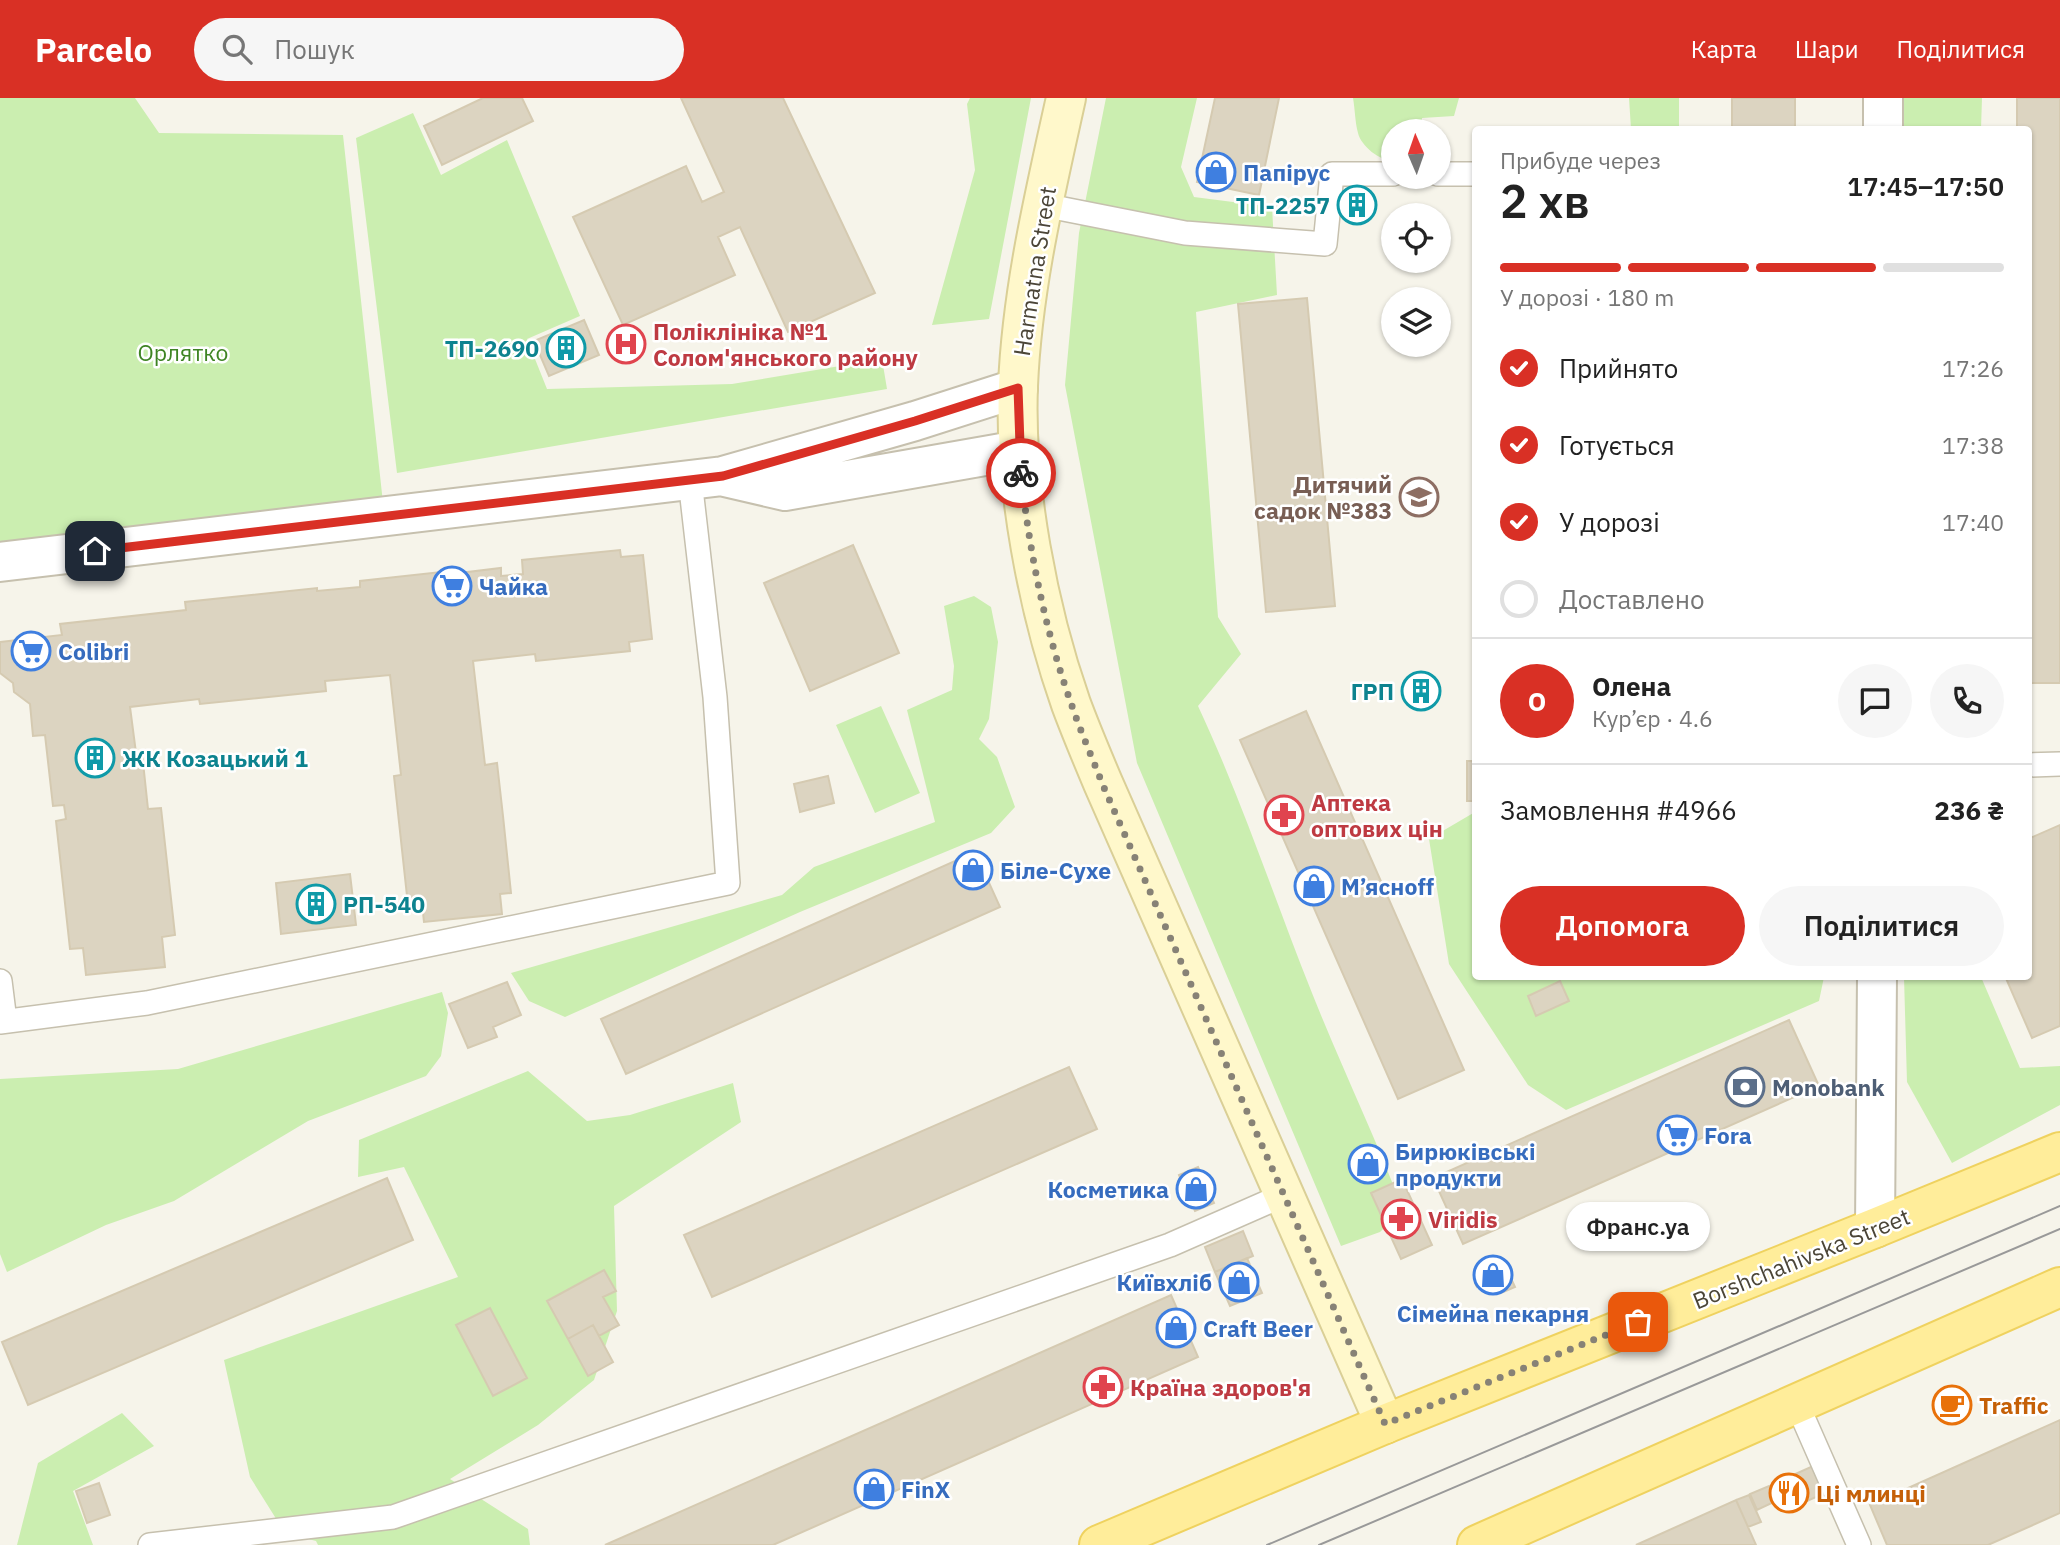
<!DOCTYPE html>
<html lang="uk">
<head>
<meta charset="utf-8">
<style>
	:root { --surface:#fff; --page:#f6f6f6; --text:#222; --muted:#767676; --line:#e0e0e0; --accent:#d93025 }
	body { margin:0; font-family:"IBM Plex Sans",sans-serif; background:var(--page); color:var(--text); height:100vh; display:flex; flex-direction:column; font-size:26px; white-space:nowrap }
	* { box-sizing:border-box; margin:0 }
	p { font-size:23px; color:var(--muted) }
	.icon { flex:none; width:38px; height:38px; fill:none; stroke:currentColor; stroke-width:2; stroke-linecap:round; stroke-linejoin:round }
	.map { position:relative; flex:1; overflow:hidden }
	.side { position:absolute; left:1472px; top:28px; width:560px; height:854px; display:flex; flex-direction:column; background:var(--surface); border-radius:7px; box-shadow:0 2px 5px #0004 }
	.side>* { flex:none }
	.needle { width:46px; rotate:358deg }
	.fabs { position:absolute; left:1381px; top:21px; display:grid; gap:14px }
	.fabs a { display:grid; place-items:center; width:70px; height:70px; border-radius:50%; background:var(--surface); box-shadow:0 2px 5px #0004; font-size:35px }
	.pin { position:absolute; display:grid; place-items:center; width:60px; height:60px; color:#fff; margin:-30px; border-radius:14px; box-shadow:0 4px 10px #0006 }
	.courier { position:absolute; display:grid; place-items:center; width:70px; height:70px; margin:-35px; border:5px solid #d93025; border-radius:50%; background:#fff; color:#222; box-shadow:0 2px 9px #0007 }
	.bubble { position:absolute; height:49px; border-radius:24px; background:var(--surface); box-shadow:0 2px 5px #0004; font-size:23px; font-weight:600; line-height:49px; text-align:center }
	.head em { font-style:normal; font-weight:600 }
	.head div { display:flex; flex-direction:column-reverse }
	.head { display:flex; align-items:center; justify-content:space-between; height:119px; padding:0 28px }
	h1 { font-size:46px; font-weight:600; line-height:52px }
	.bar { display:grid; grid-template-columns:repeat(4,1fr); gap:10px 7px; align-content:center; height:84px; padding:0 28px }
	.bar i { height:9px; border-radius:5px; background:var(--line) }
	.bar .selected { background:var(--accent) }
	.bar p { grid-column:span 4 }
	.line { display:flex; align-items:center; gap:18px; padding:0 28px; border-top:2px solid var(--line) }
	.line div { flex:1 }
	.round { display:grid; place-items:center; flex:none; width:74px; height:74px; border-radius:37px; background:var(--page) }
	ol { padding:0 28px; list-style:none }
	li { display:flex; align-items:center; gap:21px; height:77px }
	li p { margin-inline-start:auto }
	li .icon { padding:7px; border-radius:50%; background:var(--accent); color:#fff; stroke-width:4 }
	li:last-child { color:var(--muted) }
	li i { width:38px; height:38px; border:4px solid var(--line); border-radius:50% }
	.primary-button { display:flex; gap:14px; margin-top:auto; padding:14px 28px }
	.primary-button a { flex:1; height:80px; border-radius:42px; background:var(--accent); color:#fff; font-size:28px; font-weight:600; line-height:80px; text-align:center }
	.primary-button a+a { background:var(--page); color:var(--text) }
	header { display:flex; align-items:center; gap:42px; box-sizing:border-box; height:98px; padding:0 35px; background:var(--accent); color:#fff }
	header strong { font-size:33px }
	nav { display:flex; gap:38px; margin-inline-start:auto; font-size:24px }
	.search { width:490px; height:63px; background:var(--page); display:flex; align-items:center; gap:18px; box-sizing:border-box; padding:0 24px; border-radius:38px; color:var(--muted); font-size:26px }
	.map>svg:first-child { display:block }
</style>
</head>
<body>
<header>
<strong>Parcelo</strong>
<div class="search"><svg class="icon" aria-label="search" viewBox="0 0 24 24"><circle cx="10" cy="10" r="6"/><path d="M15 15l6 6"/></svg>Пошук</div>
<nav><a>Карта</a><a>Шари</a><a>Поділитися</a></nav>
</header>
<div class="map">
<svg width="2060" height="1447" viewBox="0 0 2060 1447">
	<rect width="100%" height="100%" fill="#f6f4ea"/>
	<!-- green -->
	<path fill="#cbeeb0" d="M0 0H135L159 35 343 37 384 414 0 460Z
		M970 0H1031L989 221 932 227 975 72 967 6Z
		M1106 0H1197L1181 69 1194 99 1272 109 1277 197 1196 214 1218 519 1241 556 1198 608C1242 702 1274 800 1312 895 1341 968 1375 1038 1403 1112L1380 1134 1341 1148 1137 665 1065 287 1079 135Z
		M1353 0H1459L1454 18 1422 20V33H1393V63C1380 63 1361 48 1358 35 1355 24 1355 11 1353 0Z
		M1629 0H1679V31H1631Z
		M1895 0H1982L1981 31H1898Z
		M413 15 441 77 507 42 580 218 527 241 547 291 732 286 882 261 887 291 397 375 356 40Z
		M974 498 991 509 998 544 989 621 979 641 997 659 1015 709 991 735 800 814 565 919 529 903 511 875 782 797 814 769 935 724 907 612 952 592 954 568 944 508Z
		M881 608 920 695 875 715 836 627Z
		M1475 714V878L1824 879 1819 903 1566 1012 1528 987 1449 866 1429 741Z
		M1904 879H1981L2020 970 2060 968V1007L1952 1065 1907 984Z
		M442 894 448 915 441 958 426 978 308 1023 174 1103 106 1127 7 1174 0 1156V981L178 971Z
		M528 973 587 1023 630 1017 733 985 741 1024 614 1108 617 1213 594 1282 538 1327 450 1381 528 1431 530 1447H318L316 1443 285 1435 250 1379 224 1262 458 1179 404 1069 358 1079 359 1042Z
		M122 1315 154 1348 73 1393 93 1447H17L38 1365Z"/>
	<!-- building -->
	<path fill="#dcd4c1" stroke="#d5cab1" stroke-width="2" d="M483 0H522L533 23 442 67 424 28Z
		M681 0H783L875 195 788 234 740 129 718 139 735 177 623 227 573 119 686 68 702 104 724 94Z
		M1215 0H1279L1259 97 1197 84Z
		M1732 0H1795V32H1732Z
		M2017 0H2060V585H2028V32H2017Z
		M1348 93H1366L1367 121H1348Z
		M1307 200 1335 508 1266 514 1238 206Z
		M584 222 599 257 549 278 534 243Z
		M853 447 899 555 810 593 764 485Z
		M620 452 621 459 643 457 652 541 629 544 630 553 536 563 535 556 473 563 485 667 497 665 503 718 511 795 500 796 502 816 424 824 422 805 408 807 394 678 401 677 390 577 325 583 326 593 200 606 199 601 130 609 136 655H142L148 711 161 710 175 837 162 839 165 869 86 877 83 850 70 851 56 723 66 721 64 707 53 708 45 637 33 638 30 606 14 594 13 585 0 575V544L62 537 60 526 186 512 185 504 317 490V493L360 489V483L459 472V475L501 470V478L523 476 522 462Z
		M1408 583 1434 585 1433 602 1407 600Z
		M1306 613 1464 972 1398 1001 1240 642Z
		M1467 663H1475V703H1467Z
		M828 678 834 705 800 714 794 686Z
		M2060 727V928L2032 940 2005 878H2028V741Z
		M975 754 1000 809 626 976 601 921Z
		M350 776 356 827 281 836 276 785Z
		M1560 883 1569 903 1536 918 1528 898Z
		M507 884 521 917 493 929 497 939 468 950 449 906Z
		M1789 922 1819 988 1463 1146 1433 1080Z
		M1069 969 1097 1031 712 1199 684 1137Z
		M1370 1046 1384 1077 1366 1085 1352 1054Z
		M1198 1069 1214 1105 1195 1113 1179 1077Z
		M387 1080 413 1142 28 1307 2 1244Z
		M1402 1081 1432 1147 1401 1161 1371 1095Z
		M1243 1133 1253 1158 1215 1174 1205 1149Z
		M1247 1160 1262 1195 1230 1208 1215 1174Z
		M1502 1161 1515 1189 1501 1195 1495 1181 1477 1189 1475 1185 1478 1172Z
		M604 1172 616 1193 603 1199 619 1227 599 1238 593 1227 568 1241 547 1203Z
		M1171 1197 1198 1259 773 1447H605Z
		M490 1210 527 1280 493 1298 456 1227Z
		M593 1227 613 1264 588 1278 568 1241Z
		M2060 1322V1415L1988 1447H1887L1870 1407Z
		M1813 1368 1825 1395 1805 1404 1793 1377Z
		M1793 1377 1805 1404 1786 1413 1774 1385Z
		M99 1385 110 1417 87 1425 76 1393Z
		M1769 1388 1776 1403 1757 1412 1750 1396Z
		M1749 1397 1761 1424 1748 1429 1736 1402Z
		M1736 1402 1756 1447H1636Z"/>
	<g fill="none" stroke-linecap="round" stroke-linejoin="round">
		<defs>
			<path id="lane" d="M1438 76H1475
				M1043 107 1185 135 1325 146 1332 76H1393
				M2028 667 2060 666
				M0 883 5 923
				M0 924 147 905 728 785 715 599 690 382
				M1797 1306 1859 1447
				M150 1447 393 1419 1170 1147 1284 1097"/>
			<path id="street" d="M1883 32V0
				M725 379 785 393 1019 352
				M0 464 723 378 915 323 1018 290
				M1875 1130 1877 878"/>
			<path id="secondary" d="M1066 0C1045 95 1022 191 1018 288 1014 388 1038 512 1071 606 1081 633 1092 659 1103 685L1385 1326"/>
			<path id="primary" d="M1099 1447 1385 1326 1875 1130 2060 1054
				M1477 1447 2060 1189"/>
		</defs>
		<!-- lane casing -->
		<use href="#lane" stroke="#c6c0ae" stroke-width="26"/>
		<!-- street casing -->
		<use href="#street" stroke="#c6c0ae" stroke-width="42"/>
		<!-- secondary casing -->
		<use href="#secondary" stroke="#dacf96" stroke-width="42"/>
		<!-- primary casing -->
		<use href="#primary" stroke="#efd25f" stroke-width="42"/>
		<!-- lane -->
		<use href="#lane" stroke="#fff" stroke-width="23"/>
		<!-- street -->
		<use href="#street" stroke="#fff" stroke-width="38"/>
		<!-- secondary -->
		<use href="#secondary" stroke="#fff8cb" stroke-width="38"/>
		<!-- primary -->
		<use href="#primary" stroke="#ffed9a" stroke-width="38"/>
		<!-- tram -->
		<path stroke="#999" stroke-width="2" d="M1267 1447 2060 1108
			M1319 1447 2060 1131"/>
	</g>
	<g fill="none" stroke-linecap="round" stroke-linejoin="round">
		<!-- done -->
		<path stroke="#878276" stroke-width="7" stroke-dasharray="0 12.6" d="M1021 375C1029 452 1045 532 1071 605 1080 632 1092 659 1102 685L1385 1326 1638 1224"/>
		<!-- route -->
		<path stroke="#d93025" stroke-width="9" d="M95 453 723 378 915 323 1018 290 1021 375"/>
	</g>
	<!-- icons -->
	<defs>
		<symbol id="shop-ring" viewBox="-11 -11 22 22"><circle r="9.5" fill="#fff" stroke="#3f7fe0" stroke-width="1.5"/><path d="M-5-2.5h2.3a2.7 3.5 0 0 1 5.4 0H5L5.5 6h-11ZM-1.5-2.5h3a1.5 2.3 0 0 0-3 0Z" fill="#3f7fe0"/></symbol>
		<symbol id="building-ring" viewBox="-11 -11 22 22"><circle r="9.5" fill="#fff" stroke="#0f9aa8" stroke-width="1.5"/><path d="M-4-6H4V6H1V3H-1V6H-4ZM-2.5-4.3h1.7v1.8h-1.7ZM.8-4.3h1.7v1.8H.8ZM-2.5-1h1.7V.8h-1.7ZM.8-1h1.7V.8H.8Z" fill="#0f9aa8"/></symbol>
		<symbol id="hospital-ring" viewBox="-11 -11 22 22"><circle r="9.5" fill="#fff" stroke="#e0444e" stroke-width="1.5"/><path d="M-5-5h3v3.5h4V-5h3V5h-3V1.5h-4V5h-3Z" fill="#e0444e"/></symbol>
		<symbol id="school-ring" viewBox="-11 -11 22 22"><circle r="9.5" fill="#fff" stroke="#8d6e63" stroke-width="1.5"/><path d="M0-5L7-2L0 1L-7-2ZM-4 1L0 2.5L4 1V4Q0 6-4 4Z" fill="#8d6e63"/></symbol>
		<symbol id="supermarket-ring" viewBox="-11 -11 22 22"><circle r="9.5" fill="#fff" stroke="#3f7fe0" stroke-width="1.5"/><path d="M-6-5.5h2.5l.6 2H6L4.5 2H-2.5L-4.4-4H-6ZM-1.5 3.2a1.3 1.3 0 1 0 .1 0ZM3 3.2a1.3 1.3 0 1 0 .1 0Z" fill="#3f7fe0"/></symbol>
		<symbol id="pharmacy-ring" viewBox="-11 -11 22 22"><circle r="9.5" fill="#fff" stroke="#e0444e" stroke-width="1.5"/><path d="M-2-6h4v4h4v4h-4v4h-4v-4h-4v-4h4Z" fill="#e0444e"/></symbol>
		<symbol id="bank-ring" viewBox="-11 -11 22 22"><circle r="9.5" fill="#fff" stroke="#5c6f8a" stroke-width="1.5"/><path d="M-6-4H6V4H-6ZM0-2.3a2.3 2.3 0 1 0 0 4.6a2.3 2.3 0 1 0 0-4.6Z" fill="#5c6f8a"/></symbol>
		<symbol id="cafe-ring" viewBox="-11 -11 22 22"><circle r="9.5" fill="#fff" stroke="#e8710a" stroke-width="1.5"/><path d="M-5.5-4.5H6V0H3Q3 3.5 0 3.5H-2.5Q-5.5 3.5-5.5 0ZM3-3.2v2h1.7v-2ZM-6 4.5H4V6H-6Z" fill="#e8710a"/></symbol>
		<symbol id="restaurant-ring" viewBox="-11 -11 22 22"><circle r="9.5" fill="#fff" stroke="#e8710a" stroke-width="1.5"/><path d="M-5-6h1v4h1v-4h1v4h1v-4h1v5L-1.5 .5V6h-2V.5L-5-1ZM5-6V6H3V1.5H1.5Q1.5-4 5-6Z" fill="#e8710a"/></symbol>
	</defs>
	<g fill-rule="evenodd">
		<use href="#shop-ring" x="1194" y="52" width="44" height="44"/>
		<use href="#building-ring" x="1335" y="85" width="44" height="44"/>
		<use href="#hospital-ring" x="604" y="224" width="44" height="44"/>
		<use href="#building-ring" x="544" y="228" width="44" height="44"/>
		<use href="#school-ring" x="1397" y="377" width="44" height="44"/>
		<use href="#supermarket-ring" x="430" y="466" width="44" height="44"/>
		<use href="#supermarket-ring" x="9" y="531" width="44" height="44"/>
		<use href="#building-ring" x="1399" y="571" width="44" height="44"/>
		<use href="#building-ring" x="73" y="638" width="44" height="44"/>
		<use href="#pharmacy-ring" x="1262" y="695" width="44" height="44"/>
		<use href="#shop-ring" x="951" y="750" width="44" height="44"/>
		<use href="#shop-ring" x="1292" y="766" width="44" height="44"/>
		<use href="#building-ring" x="294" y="784" width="44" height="44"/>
		<use href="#bank-ring" x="1723" y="967" width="44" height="44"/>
		<use href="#supermarket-ring" x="1655" y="1015" width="44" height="44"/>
		<use href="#shop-ring" x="1346" y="1044" width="44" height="44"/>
		<use href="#shop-ring" x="1174" y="1069" width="44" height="44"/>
		<use href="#pharmacy-ring" x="1379" y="1099" width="44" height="44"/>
		<use href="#shop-ring" x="1471" y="1155" width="44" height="44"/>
		<use href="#shop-ring" x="1217" y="1162" width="44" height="44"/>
		<use href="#shop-ring" x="1154" y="1208" width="44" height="44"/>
		<use href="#pharmacy-ring" x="1081" y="1267" width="44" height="44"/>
		<use href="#cafe-ring" x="1930" y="1285" width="44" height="44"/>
		<use href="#shop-ring" x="852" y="1369" width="44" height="44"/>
		<use href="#restaurant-ring" x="1767" y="1373" width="44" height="44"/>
	</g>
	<g text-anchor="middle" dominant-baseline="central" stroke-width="5" stroke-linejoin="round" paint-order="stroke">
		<!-- shop labels -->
		<g font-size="23" font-weight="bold" fill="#366cbe" stroke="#fff" text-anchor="start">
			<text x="1243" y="74">Папірус</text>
			<text x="479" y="488">Чайка</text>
			<text x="58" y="553">Colibri</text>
			<text x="1000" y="772">Біле-Сухе</text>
			<text x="1341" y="788">М’ясноff</text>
			<text x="1704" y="1037">Fora</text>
			<text x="1395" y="1053">Бирюківські<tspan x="1395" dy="26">продукти</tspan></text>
			<text x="1169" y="1091" text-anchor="end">Косметика</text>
			<text x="1212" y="1184" text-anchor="end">Київхліб</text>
			<text x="1493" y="1215" text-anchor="middle">Сімейна пекарня</text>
			<text x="1203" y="1230">Craft Beer</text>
			<text x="901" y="1391">FinX</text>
		</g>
		<!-- culture labels -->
		<g font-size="23" font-weight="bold" fill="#0d838f" stroke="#fff" text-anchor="end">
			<text x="1330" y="107">ТП-2257</text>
			<text x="539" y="250">ТП-2690</text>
			<text x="1394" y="593">ГРП</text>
			<text x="122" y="660" text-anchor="start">ЖК Козацький 1</text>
			<text x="343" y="806" text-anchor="start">РП-540</text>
		</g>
		<!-- street labels -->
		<g font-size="23" fill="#4b4537" stroke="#fff">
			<text transform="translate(1034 173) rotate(-81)">Harmatna Street</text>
			<text transform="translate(1801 1160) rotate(-22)">Borshchahivska Street</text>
		</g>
		<!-- health labels -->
		<g font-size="23" font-weight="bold" fill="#be3a42" stroke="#fff" text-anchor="start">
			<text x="653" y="233">Поліклініка №1<tspan x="653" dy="26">Солом'янського району</tspan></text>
			<text x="1311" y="704">Аптека<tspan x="1311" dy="26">оптових цін</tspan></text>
			<text x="1428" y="1121">Viridis</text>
			<text x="1130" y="1289">Країна здоров'я</text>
		</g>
		<!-- park labels -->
		<g font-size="23" fill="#3e8423" stroke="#fff">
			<text x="183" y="254">Орлятко</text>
		</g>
		<!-- education labels -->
		<g font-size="23" font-weight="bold" fill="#785e54" stroke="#fff" text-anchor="end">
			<text x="1392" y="386">Дитячий<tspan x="1392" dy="26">садок №383</tspan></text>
		</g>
		<!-- service labels -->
		<g font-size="23" font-weight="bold" fill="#4e5e75" stroke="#fff" text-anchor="start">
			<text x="1772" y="989">Monobank</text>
		</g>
		<!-- food labels -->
		<g font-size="23" font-weight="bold" fill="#c56008" stroke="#fff" text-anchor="start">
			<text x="1979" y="1307">Traffic</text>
			<text x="1816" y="1395">Ці млинці</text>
		</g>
	</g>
</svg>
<div class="fabs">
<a><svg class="needle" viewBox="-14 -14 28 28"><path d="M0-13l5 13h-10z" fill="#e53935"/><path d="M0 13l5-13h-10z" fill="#767676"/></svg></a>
<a><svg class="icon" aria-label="locate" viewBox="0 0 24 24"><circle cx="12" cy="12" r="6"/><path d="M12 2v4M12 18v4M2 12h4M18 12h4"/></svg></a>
<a><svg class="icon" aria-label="layers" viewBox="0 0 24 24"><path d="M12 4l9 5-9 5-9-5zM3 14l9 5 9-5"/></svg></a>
</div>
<div class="pin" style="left:1638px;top:1224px;background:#ea580c"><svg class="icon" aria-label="bag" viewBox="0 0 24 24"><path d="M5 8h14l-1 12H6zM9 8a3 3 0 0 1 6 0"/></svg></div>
<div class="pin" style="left:95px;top:453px;background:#1f2937"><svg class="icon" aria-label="home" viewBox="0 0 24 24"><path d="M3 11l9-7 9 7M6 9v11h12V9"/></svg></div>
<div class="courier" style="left:1021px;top:375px"><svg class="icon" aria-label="bike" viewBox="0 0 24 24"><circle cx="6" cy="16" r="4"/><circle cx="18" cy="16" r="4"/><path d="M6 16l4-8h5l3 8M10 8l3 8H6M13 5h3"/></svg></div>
<div class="bubble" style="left:1566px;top:1104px;width:144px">Франс.уа</div>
<section class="side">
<div class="head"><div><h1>2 хв</h1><p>Прибуде через</p></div><em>17:45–17:50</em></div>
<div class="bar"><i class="selected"></i><i class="selected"></i><i class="selected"></i><i></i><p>У дорозі · 180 m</p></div>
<ol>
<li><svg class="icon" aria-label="check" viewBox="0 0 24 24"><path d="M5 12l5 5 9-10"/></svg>Прийнято<p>17:26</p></li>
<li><svg class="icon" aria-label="check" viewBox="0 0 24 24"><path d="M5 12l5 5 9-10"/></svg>Готується<p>17:38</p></li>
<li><svg class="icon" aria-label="check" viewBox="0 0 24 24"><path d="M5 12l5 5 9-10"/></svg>У дорозі<p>17:40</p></li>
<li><i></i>Доставлено</li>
</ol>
<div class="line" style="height:126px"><b class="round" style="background:var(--accent);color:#fff">О</b><div><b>Олена</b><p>Кур’єр · 4.6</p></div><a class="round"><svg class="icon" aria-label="chat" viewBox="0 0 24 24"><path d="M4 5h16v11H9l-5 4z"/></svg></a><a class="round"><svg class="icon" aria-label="phone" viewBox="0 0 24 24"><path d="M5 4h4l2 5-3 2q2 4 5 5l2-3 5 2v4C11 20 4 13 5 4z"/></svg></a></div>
<div class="line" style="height:91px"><div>Замовлення #4966</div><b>236 ₴</b></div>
<div class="primary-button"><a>Допомога</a><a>Поділитися</a></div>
</section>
</div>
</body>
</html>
